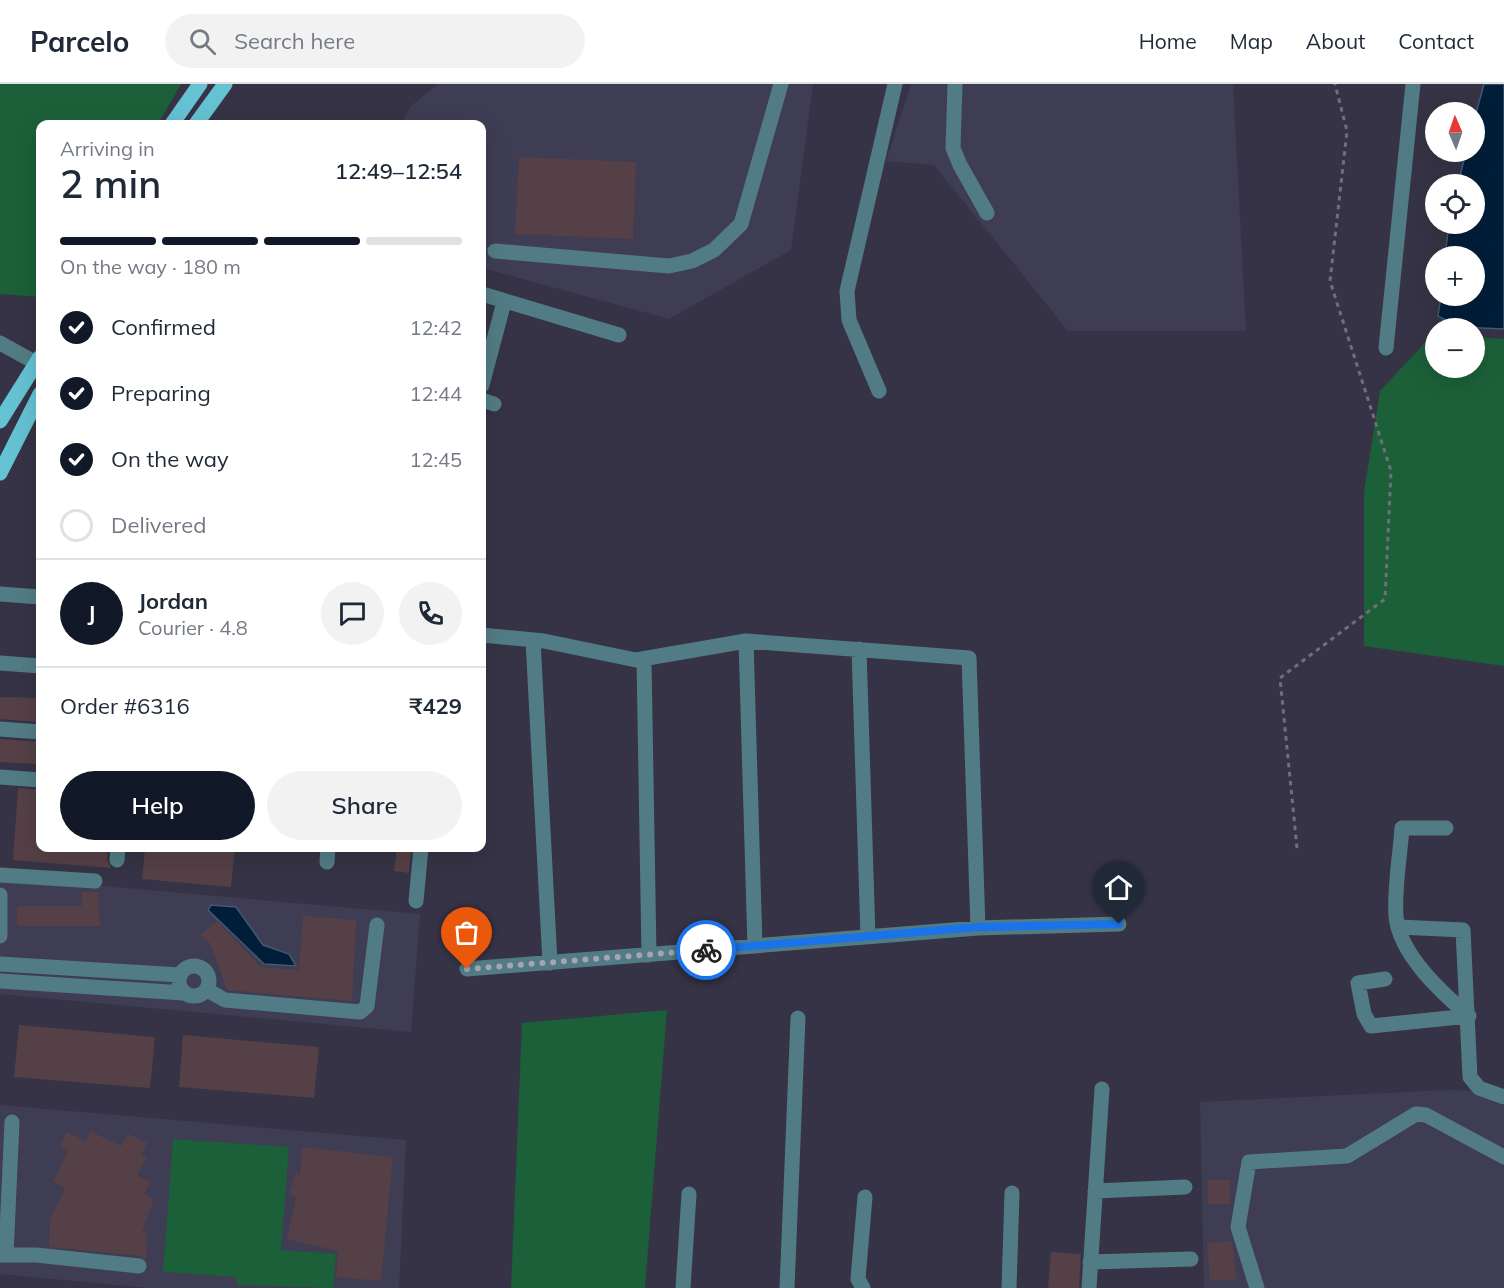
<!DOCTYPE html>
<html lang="en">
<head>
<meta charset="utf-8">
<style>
	:root { --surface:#fff; --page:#f2f2f3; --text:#1f2937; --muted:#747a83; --line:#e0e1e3; --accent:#111827 }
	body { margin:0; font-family:Mulish,sans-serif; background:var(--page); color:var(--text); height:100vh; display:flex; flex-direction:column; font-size:22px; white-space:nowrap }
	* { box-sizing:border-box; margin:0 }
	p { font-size:20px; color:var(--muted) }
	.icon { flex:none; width:33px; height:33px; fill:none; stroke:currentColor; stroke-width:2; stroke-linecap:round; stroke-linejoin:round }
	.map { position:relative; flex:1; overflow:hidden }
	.details { position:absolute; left:36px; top:36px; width:450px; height:732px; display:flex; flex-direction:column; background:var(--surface); border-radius:12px; box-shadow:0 6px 24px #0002 }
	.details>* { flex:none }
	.needle { width:39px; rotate:358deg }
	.fabs { position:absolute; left:1425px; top:18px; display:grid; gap:12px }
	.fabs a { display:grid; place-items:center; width:60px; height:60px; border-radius:50%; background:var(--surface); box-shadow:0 6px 24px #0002; font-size:30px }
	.pin { position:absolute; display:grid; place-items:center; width:51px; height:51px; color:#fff; margin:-62px -26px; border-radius:50% 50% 50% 0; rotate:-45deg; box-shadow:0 0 6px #0007 }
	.pin .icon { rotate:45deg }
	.courier { position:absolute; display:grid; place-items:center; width:60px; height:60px; margin:-30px; border:4px solid #1a73e8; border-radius:50%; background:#fff; color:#222; box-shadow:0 2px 8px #0007 }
	.headline em { font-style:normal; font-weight:600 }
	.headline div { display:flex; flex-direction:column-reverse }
	.headline { display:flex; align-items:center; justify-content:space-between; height:102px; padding:0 24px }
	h1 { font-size:39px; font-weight:600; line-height:45px }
	.bar { display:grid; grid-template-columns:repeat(4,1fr); gap:9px 6px; align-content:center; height:72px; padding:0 24px }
	.bar i { height:8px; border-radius:4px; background:var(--line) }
	.bar .selected { background:var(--accent) }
	.bar p { grid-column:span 4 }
	.line { display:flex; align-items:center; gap:15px; padding:0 24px; border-top:2px solid var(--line) }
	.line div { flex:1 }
	.round { display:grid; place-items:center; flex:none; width:63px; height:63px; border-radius:32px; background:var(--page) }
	ol { padding:0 24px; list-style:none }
	li { display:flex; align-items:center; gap:18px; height:66px }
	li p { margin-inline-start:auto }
	li .icon { padding:6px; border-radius:50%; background:var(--accent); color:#fff; stroke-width:4 }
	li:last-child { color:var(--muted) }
	li i { width:33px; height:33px; border:3px solid var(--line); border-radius:50% }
	.button { display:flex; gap:12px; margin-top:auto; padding:12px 24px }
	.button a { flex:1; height:69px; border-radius:36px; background:var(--accent); color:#fff; font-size:24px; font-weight:600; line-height:69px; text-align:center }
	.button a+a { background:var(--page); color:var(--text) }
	header { display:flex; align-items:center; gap:36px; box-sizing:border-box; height:84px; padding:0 30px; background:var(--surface); border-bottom:2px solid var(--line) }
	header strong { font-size:28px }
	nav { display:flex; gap:33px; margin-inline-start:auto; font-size:21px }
	.search { width:420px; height:54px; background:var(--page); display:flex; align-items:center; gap:15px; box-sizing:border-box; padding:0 21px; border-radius:33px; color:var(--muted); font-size:22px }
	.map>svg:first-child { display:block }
</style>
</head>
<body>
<header>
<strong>Parcelo</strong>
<div class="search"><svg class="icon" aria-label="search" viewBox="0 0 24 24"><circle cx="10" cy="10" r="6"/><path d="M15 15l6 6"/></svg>Search here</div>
<nav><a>Home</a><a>Map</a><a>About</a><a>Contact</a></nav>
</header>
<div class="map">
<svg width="1504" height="1204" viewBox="0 0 1504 1204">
	<rect width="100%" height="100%" fill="#353345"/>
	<!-- built -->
	<path fill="#3f3d54" d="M438 0H813L791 166 669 235 482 184V40H401L411 22Z
		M911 0H1233L1246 247H1068L934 81 886 77Z
		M0 793 420 830 411 948 0 910Z
		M1448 1006 1478 1007 1504 1022V1204H1204L1200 1018Z
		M0 1021 406 1056 399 1204H148L0 1190Z"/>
	<!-- green -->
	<path fill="#1b6038" d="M0 0H181L158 40H40V213L0 210Z
		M1434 249 1436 284H1474L1475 253 1504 255V582L1364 562V408L1380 307Z
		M667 926 645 1204H511L522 939Z
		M173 1055 289 1063 281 1166 336 1170 333 1204 237 1201V1193L163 1188Z"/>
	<!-- water -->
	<path fill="#001e39" stroke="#44586f" stroke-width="1.5" d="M1484 0H1504V245L1459 243 1438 232 1441 212H1474V172H1445L1449 140H1474V100H1458L1466 68H1474L1475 33Z
		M211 821 236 823 263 861 289 870 296 882 264 880 208 826Z"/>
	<!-- building -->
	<path fill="#544046" d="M519 73 636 78 633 155 515 150Z
		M0 613 40 614V638L0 635Z
		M0 655 40 658 39 680 0 678Z
		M18 704 40 706V764H108L107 776 111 784 13 776Z
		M145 764H235L231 803 142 795Z
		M397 764H411L409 789 394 787Z
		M82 808H98L100 842H17V822H82Z
		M303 832 356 836 352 917 227 906 210 859 200 851 217 837 261 883 299 886Z
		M19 941 155 953 150 1004 14 993Z
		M183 951 319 963 314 1014 179 1003Z
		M90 1047 121 1062 128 1050 147 1058 141 1071 147 1073 137 1092 150 1098 145 1110 154 1115 142 1148H147L146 1176 140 1172 49 1163 50 1135 65 1104 53 1098 68 1067 60 1063 67 1048 86 1057Z
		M302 1063 393 1073 381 1197 336 1193 338 1167 287 1155 296 1113 289 1110 296 1088 300 1091Z
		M1207 1096H1230V1120H1208Z
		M1232 1157 1237 1195 1210 1197 1207 1159Z
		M1051 1168 1081 1170 1079 1204H1048Z"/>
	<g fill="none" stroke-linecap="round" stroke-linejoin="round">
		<!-- path -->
		<path stroke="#706f7f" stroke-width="3" stroke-dasharray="4.5 4.5" stroke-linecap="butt" d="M1297 764 1280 594 1385 515 1391 387 1330 197 1347 47 1335 0"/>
		<!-- minor -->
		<path stroke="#527c85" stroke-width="15" d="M955 0 953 64 960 81 987 129
			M495 167 669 182 692 177 714 166 741 140 781 0
			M482 210 619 251
			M0 259 40 281
			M1386 264 1413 0
			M482 301 504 218
			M879 307 849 236 847 207 895 0
			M482 316 494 320
			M0 510 40 513
			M482 551 544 557 636 576 746 557 969 574 978 844
			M533 556 550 879
			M746 557 755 862
			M859 565 868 853
			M644 575 649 871
			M0 579 40 582
			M0 645 40 648
			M0 693 40 696
			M1446 744H1402C1400 773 1394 804 1396 832 1399 870 1442 909 1469 932
			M117 776 118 764
			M327 778 328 764
			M0 791 95 797
			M0 811V852
			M416 817 421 764
			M1399 843 1463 846 1470 993 1479 1004 1504 1013
			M0 880 180 891
			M179 897a15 15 0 1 1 30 0a15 15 0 1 1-30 0Z
			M467 885 978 844 1119 840
			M1385 895 1358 899 1364 930 1371 942 1469 932
			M0 897 184 909
			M207 906 225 916 360 928 367 922 377 841
			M1095 1107 1185 1103
			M0 1171H36L139 1182
			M6 1171 12 1038
			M1090 1178 1191 1175
			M683 1204 689 1110
			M787 1204 798 934
			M863 1204 858 1195 865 1113
			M1009 1204 1012 1109
			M1089 1204 1102 1005
			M1257 1204 1238 1143 1249 1078 1347 1072 1416 1030 1426 1031 1504 1073"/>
		<!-- major -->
		<path stroke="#65c2d3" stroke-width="15" d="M172 40 200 0
			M196 40 225 0
			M0 337 40 273
			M0 389 40 310"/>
	</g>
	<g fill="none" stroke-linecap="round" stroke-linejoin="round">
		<!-- done -->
		<path stroke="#a5a4b2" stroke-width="6" stroke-dasharray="0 10.8" d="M467 885 706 866"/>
		<!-- route -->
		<path stroke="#1a73e8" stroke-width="8" d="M706 866 978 843 1119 840"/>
	</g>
</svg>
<div class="fabs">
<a><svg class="needle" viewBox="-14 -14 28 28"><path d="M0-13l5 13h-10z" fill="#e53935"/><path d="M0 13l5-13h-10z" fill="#747a83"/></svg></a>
<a><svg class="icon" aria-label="locate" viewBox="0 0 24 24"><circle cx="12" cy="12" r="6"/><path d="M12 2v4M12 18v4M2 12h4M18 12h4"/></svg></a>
<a>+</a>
<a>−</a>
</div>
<div class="pin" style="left:467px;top:885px;background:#ea580c"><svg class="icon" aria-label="bag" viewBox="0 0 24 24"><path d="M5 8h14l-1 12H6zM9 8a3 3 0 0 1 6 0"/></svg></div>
<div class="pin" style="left:1119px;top:840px;background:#1f2937"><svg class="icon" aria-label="home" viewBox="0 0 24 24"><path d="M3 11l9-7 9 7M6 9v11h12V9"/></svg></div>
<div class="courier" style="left:706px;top:866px"><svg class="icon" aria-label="bike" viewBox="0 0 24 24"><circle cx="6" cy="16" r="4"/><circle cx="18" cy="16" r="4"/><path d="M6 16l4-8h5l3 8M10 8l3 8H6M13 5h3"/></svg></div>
<section class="details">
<div class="headline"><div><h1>2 min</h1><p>Arriving in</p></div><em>12:49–12:54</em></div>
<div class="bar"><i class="selected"></i><i class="selected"></i><i class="selected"></i><i></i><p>On the way · 180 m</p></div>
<ol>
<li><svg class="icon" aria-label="check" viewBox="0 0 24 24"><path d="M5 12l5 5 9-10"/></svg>Confirmed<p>12:42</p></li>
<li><svg class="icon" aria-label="check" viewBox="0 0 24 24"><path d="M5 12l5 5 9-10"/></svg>Preparing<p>12:44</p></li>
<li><svg class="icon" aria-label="check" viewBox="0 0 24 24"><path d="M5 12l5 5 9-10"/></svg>On the way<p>12:45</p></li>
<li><i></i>Delivered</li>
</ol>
<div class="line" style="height:108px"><b class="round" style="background:var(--accent);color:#fff">J</b><div><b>Jordan</b><p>Courier · 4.8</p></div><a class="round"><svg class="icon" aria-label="chat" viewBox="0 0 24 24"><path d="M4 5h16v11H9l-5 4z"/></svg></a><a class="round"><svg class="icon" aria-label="phone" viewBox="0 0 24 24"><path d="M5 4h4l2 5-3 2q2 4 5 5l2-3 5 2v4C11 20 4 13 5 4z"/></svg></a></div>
<div class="line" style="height:78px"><div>Order #6316</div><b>₹429</b></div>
<div class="button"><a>Help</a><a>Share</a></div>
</section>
</div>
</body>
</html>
